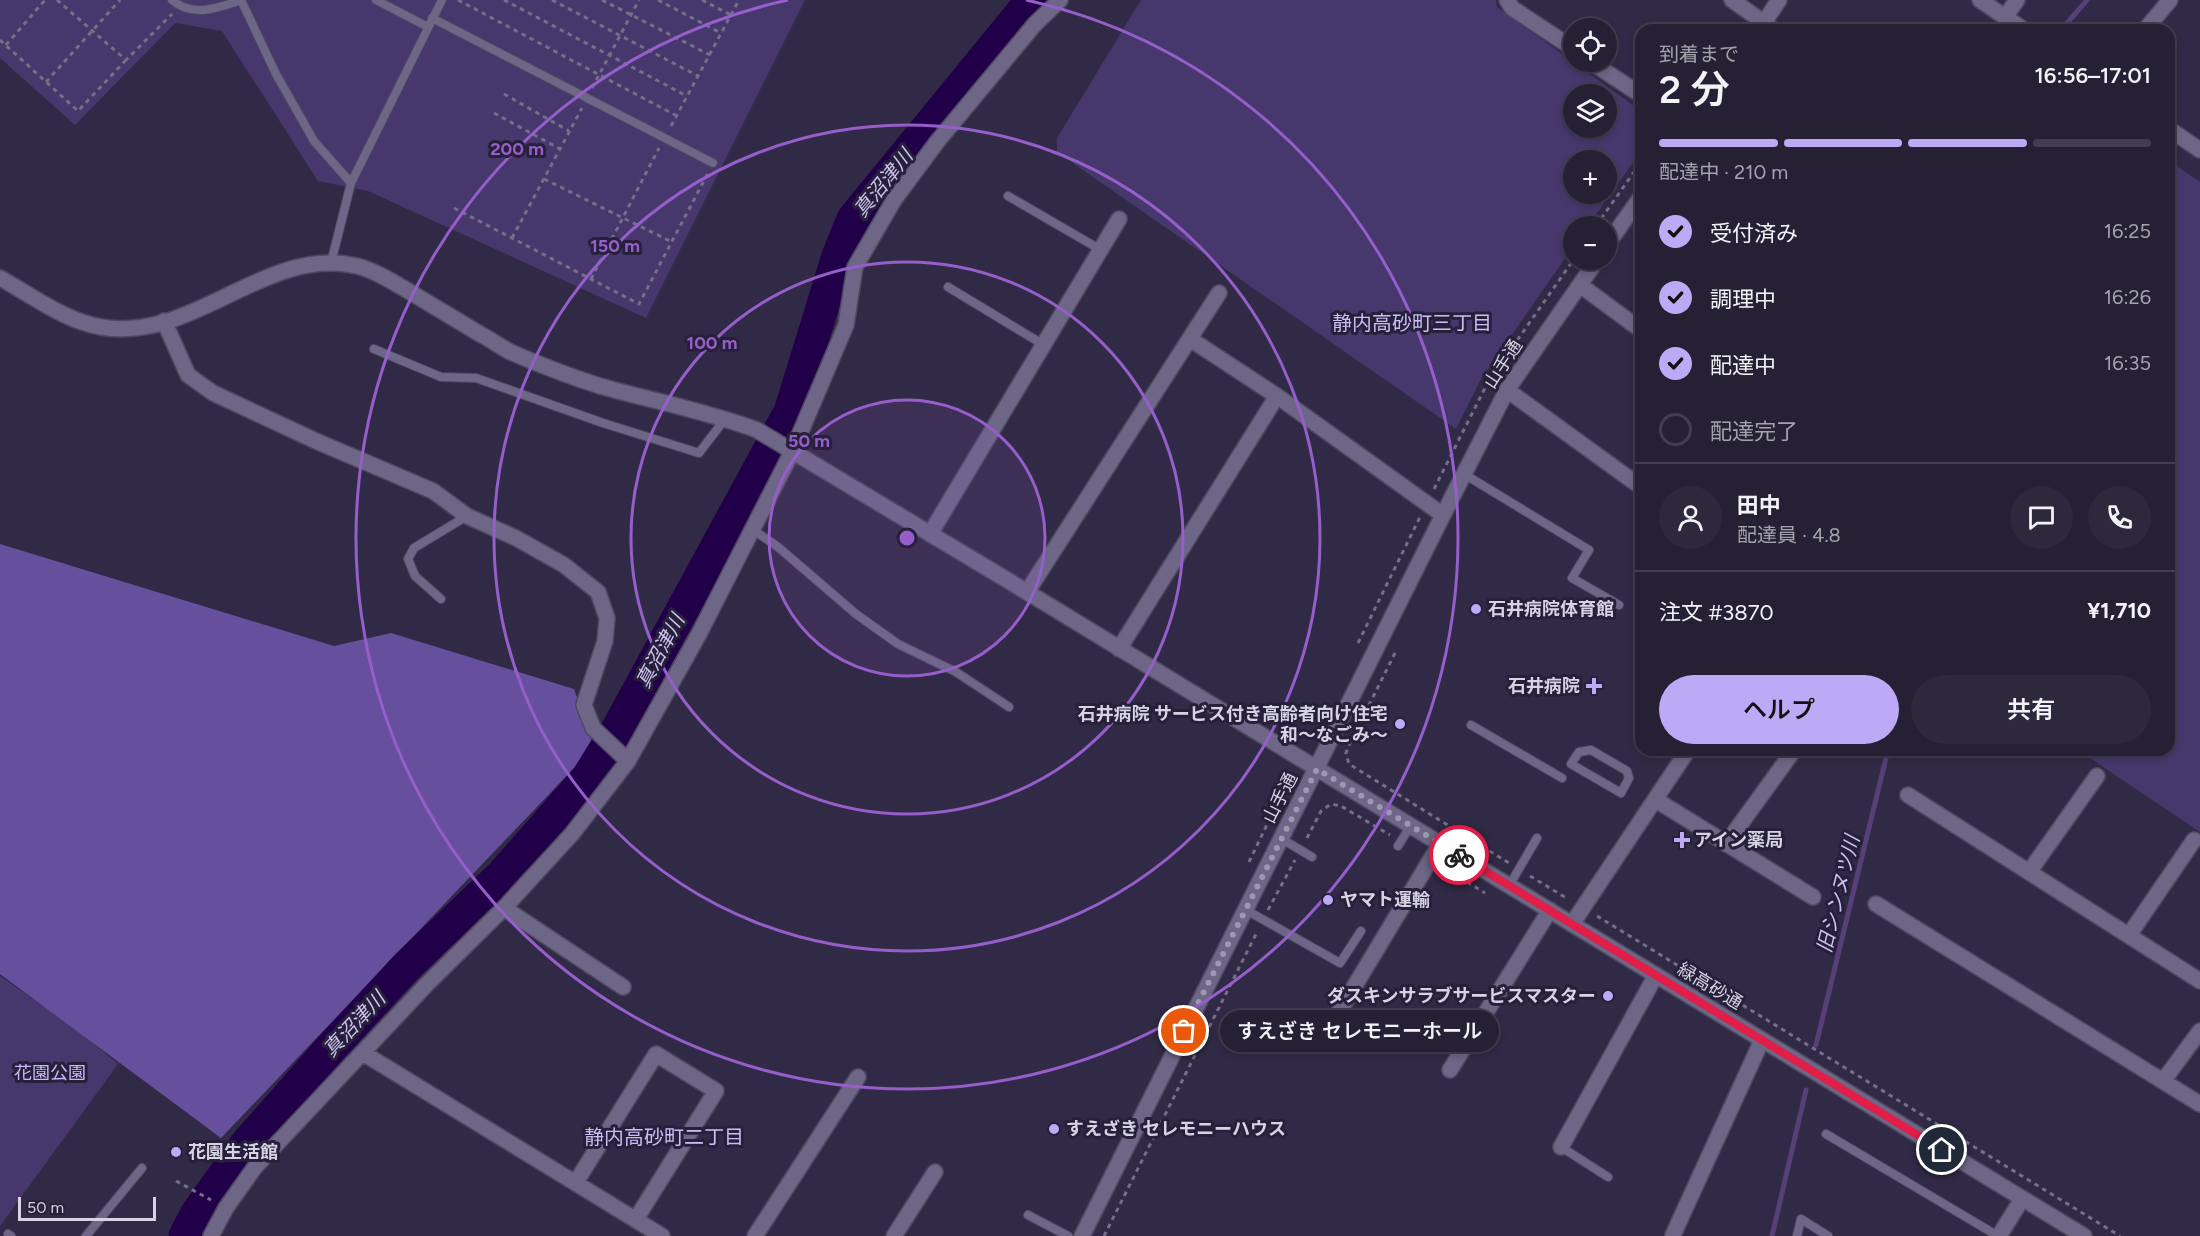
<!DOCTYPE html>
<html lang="ja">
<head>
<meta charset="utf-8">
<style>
	:root { --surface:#252034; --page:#2d283c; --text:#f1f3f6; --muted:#a3a3ac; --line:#423e4f; --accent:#bcaaf6 }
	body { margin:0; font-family:Figtree,"Noto Sans JP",sans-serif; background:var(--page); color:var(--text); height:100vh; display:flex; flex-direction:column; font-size:22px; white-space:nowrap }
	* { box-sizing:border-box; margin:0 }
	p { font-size:20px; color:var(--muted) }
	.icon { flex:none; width:33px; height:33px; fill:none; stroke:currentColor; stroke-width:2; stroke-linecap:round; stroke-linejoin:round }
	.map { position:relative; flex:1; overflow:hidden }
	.panel { position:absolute; left:1635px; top:24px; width:540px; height:732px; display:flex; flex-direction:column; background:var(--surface); border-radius:18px; box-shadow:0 3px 9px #0003,0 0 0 2px var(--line) }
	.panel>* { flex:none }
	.fabs { position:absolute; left:1563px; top:18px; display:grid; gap:12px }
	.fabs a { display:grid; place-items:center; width:54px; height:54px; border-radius:50%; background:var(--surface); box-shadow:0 3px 9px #0003,0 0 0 2px var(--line); font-size:30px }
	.scale { position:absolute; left:18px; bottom:15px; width:138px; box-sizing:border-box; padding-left:6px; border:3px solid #d6d3e5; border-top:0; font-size:16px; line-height:21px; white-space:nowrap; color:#d6d3e5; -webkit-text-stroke:4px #27203b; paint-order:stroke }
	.pin { position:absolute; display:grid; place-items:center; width:51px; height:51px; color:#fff; margin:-26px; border:3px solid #fff; border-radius:50%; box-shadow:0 2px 6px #0007 }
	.courier { position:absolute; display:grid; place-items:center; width:60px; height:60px; margin:-30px; border:4px solid #e11d48; border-radius:50%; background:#fff; color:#222; box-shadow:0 2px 8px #0007 }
	.bubble { position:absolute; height:42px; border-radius:21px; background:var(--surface); box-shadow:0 3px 9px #0003,0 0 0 2px var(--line); font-size:20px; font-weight:600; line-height:42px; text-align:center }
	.head em { font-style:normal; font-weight:600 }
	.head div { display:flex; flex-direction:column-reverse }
	.head { display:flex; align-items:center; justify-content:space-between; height:102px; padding:0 24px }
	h1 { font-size:39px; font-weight:600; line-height:45px }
	.bar { display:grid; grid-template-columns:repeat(4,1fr); gap:9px 6px; align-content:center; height:72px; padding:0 24px }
	.bar i { height:8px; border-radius:4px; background:var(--line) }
	.bar .selected { background:var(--accent) }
	.bar p { grid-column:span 4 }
	.line { display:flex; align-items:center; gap:15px; padding:0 24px; border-top:2px solid var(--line) }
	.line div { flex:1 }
	.round { display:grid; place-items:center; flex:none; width:63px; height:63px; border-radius:32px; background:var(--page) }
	ol { padding:0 24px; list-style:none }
	li { display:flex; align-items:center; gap:18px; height:66px }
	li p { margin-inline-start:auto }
	li .icon { padding:6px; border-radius:50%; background:var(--accent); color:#111; stroke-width:4 }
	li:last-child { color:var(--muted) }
	li i { width:33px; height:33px; border:3px solid var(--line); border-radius:50% }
	.primary-button { display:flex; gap:12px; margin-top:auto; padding:12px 24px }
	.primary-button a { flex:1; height:69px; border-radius:36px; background:var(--accent); color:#111; font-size:24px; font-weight:600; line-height:69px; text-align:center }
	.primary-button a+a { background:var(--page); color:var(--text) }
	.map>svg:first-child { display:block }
</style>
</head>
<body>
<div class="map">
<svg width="2200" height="1236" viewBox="0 0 2200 1236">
	<rect width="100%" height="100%" fill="#312a46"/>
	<!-- green -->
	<path fill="#46386c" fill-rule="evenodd" d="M0 0H805L646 318 368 191 318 181 222 31 175 23 75 125 0 58Z
		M1141 0H1496L1497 7 1641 111V151L1588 226H1574L1573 247 1481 379 1456 429 1057 152V138ZM1574 94H1606V128H1574ZM1606 160V194H1574V160Z
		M2169 161 2200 182V832L2078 750H2169Z
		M0 976 71 1025 118 1064 0 1226Z"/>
	<!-- forest -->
	<path fill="#66509d" d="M0 544 334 646 391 633 574 689 594 747 221 1138 0 974Z"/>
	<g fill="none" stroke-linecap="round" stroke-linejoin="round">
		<!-- stream -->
		<path stroke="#573f78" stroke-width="5" d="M2061 30 2087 0
			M1816 1045 1888 750
			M1772 1236 1806 1090"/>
		<!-- river -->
		<path stroke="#210049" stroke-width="33" d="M185 1236 197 1213 247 1143 330 1049 406 967 502 875 588 777 617 730 790 412 838 256 853 219 1032 0"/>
		<defs>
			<path id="service" d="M172 0C193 18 218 8 241 0
				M241 0 276 74 314 141 351 183
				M376 0 428 27
				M432 18 713 163
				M1008 196 1101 250
				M331 263 351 183 442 0
				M948 287 1044 345
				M374 349 441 377 476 378 603 423 699 453 725 419
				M1464 474 1589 550 1572 578 1619 605
				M752 529 778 547 856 614 898 644 956 672 1009 707
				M441 599 415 576 408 559 414 548 467 516
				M1471 725 1562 778
				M1591 750 1627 771 1629 778 1621 793 1571 764 1579 752Z
				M1282 839 1312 857
				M1398 846 1411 825
				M1509 886 1537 838
				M1246 910 1340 963 1361 931
				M1826 1134 1998 1236
				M1561 1147 1608 1177
				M1028 1215 1068 1236
				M8 1234 11 1236
				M86 1236 142 1168
				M1797 1236 1801 1219 1828 1236"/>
			<path id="minor" d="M1732 0 1774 30
				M2005 17 2017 0
				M2145 30 2170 0
				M1580 285 1641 330
				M164 321 188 375 213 393 316 441 433 491 467 516 516 538 564 565 598 592 607 618 605 641 584 705 593 728 628 761
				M1507 390 1641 487
				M1277 396 1443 515
				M930 534 1119 219
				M1027 592 1219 293
				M1119 649 1277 396 1190 339
				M1908 795 2200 981
				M1656 800 1813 897
				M1726 844 1794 750
				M2029 872 2097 776
				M1876 904 2200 1104
				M504 908 623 987
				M1572 924 1688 750
				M2129 935 2194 840
				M1339 1012 1440 844
				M363 1053 662 1236
				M1450 1070 1550 910
				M2163 1081 2200 1031
				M1561 1147 1656 975
				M576 1182 656 1054 716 1091 636 1219
				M1673 1235 1762 1040
				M211 1236 226 1208 255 1167 427 984 504 908 572 834 628 761 699 634 793 450 846 325 855 267 894 200 937 142 1035 24 1060 0
				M755 1236 858 1077
				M894 1236 935 1172
				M1999 1236 2022 1199"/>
			<path id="tertiary" d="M1507 0 1512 8 1574 49
				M1980 0 2024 30
				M1759 30 1779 0
				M1591 62 1641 95
				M2169 129 2200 150
				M1606 246 1641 197
				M0 278C31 295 65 321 101 327 194 343 265 245 357 266 376 271 393 282 410 292 433 306 457 320 480 334 492 340 503 349 515 354 543 366 571 377 600 386 653 401 706 411 757 430L1027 592 2084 1236
				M1082 1236 1443 515 1507 390 1597 260"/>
		</defs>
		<!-- service casing -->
		<use href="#service" stroke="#4e4860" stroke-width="10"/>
		<!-- minor casing -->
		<use href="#minor" stroke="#4e4860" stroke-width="18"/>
		<!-- tertiary casing -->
		<use href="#tertiary" stroke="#4e4860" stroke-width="18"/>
		<!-- path -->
		<path stroke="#746f87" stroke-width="3" stroke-dasharray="4.5 4.5" stroke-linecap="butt" d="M57 0 126 60 172 14
			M458 0 677 116
			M504 0 687 96
			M552 0 698 76
			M602 0 710 55
			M658 0 721 33
			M702 0 731 15
			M0 40 78 111 126 60
			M6 45 45 0
			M46 82 120 0
			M592 88 639 0
			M504 94 569 131
			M494 113 560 149
			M671 126 739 0
			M544 179 672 242
			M454 208 639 304 708 173
			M1596 226 1641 162
			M512 238 582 108
			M591 279 659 148
			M1434 489 1488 382 1574 259
			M1358 643 1420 517
			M1395 653 1349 745 1346 753 1349 764 1509 863
			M1307 838 1321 811 1331 804 1341 806 1390 835
			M1249 862 1289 779 1288 771
			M1444 868 1485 893
			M1530 876 1568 899
			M1268 910 1295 860
			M1597 916 2120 1236
			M176 1181 211 1200
			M1104 1236 1257 932"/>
		<!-- service -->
		<use href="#service" stroke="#6d6686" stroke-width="8"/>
		<!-- minor -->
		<use href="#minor" stroke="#6d6686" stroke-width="15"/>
		<!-- tertiary -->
		<use href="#tertiary" stroke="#6d6686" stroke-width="15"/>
	</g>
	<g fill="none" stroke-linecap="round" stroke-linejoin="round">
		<!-- done -->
		<path stroke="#9c98ad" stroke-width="6" stroke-dasharray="0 10.8" d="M1184 1031 1317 769 1459 855"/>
		<!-- route -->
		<path stroke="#e11d48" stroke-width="8" d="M1459 855 1942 1150"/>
	</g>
	<!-- distance rings -->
	<circle cx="907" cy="538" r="138" fill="#965eca" fill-opacity=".12"/>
	<g fill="none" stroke="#965eca" stroke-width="3">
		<circle cx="907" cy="538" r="138"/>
		<circle cx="907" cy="538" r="276"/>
		<circle cx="907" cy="538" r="413"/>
		<path d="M1026 0A551 551 0 1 1 788 0"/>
	</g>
	<!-- markers -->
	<g fill="#bcaaf6" stroke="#27203b" stroke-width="2">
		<circle cx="1476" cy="609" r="6"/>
		<path d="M1591 677h6v6h6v6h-6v6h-6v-6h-6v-6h6z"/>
		<circle cx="1400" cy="724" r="6"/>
		<path d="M1679 831h6v6h6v6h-6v6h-6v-6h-6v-6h6z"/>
		<circle cx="1328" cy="900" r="6"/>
		<circle cx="1608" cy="996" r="6"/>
		<circle cx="1054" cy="1129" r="6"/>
		<circle cx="176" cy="1152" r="6"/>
	</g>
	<g text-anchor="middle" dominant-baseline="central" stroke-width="6" stroke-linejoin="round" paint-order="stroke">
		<!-- street labels -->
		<g font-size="18" fill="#d6d3e5" stroke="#27203b">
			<text transform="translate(1503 364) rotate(-57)">山手通</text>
			<text transform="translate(1280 798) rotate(-63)">山手通</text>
			<text transform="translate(1710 986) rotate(31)">緑高砂通</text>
		</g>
		<!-- poi labels -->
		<g font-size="18" font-weight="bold" fill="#d6d3e5" stroke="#27203b" text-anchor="start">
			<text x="1488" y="609">石井病院体育館</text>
			<text x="1580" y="686" text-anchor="end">石井病院</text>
			<text x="1388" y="714" text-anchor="end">石井病院 サービス付き高齢者向け住宅<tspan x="1388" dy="21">和～なごみ～</tspan></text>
			<text x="1694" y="840">アイン薬局</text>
			<text x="1340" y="900">ヤマト運輸</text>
			<text x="1596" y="996" text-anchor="end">ダスキンサラブサービスマスター</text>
			<text x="1066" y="1129">すえざき セレモニーハウス</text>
			<text x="188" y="1152">花園生活館</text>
		</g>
		<!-- park labels -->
		<g font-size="18" fill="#c8b9fa" stroke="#27203b">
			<text x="50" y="1073">花園公園</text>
		</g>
		<!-- water labels -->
		<g font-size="20" font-style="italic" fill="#cec5f1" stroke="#27203b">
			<text transform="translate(883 183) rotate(-51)">真沼津川</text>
			<text transform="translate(660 651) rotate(-62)">真沼津川</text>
			<text transform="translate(1838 894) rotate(-76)">旧シンヌツ川</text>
			<text transform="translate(354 1024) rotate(-47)">真沼津川</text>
		</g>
		<!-- neighbourhood labels -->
		<g font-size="20" fill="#cabef7" stroke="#27203b">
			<text x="1412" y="323">静内高砂町三丁目</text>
			<text x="664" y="1137">静内高砂町二丁目</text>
		</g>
	</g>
	<circle cx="907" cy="538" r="9" fill="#965eca" stroke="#27203b" stroke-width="3"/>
	<g font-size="18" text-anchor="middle" font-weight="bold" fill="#965eca" stroke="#27203b" stroke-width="6" stroke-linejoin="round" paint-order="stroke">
		<text x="517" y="155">200 m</text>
		<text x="615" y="252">150 m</text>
		<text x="712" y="349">100 m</text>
		<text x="809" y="447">50 m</text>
	</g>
</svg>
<div class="fabs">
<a><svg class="icon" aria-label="locate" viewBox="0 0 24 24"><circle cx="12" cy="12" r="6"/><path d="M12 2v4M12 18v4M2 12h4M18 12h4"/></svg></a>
<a><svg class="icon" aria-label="layers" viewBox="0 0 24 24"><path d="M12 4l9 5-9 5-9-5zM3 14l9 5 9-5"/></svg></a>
<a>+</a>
<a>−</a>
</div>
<div class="scale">50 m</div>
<div class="pin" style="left:1184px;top:1031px;background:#ea580c"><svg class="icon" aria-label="bag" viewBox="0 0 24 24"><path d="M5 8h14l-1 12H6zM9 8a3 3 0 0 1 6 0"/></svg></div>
<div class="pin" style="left:1942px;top:1150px;background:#1f2937"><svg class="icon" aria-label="home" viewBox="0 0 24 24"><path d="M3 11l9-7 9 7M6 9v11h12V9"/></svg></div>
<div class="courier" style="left:1459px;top:855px"><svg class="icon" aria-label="bike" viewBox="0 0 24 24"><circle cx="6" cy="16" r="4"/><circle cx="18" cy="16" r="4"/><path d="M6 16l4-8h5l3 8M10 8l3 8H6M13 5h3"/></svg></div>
<div class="bubble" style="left:1220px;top:1010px;width:279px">すえざき セレモニーホール</div>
<section class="panel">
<div class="head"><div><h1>2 分</h1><p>到着まで</p></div><em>16:56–17:01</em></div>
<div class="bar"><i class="selected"></i><i class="selected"></i><i class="selected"></i><i></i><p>配達中 · 210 m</p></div>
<ol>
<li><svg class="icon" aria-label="check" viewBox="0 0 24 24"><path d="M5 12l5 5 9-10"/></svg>受付済み<p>16:25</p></li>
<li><svg class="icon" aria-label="check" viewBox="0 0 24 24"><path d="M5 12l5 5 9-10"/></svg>調理中<p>16:26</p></li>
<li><svg class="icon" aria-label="check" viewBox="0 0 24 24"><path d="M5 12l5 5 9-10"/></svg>配達中<p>16:35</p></li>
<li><i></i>配達完了</li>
</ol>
<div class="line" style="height:108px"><a class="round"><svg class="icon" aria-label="person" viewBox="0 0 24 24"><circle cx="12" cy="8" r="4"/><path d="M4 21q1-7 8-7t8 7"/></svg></a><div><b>田中</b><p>配達員 · 4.8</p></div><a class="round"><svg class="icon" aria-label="chat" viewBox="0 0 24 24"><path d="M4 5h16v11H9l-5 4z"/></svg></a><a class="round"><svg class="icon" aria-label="phone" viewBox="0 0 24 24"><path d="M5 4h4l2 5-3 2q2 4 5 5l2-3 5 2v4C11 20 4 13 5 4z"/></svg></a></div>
<div class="line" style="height:78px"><div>注文 #3870</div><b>¥1,710</b></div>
<div class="primary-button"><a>ヘルプ</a><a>共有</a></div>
</section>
</div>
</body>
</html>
